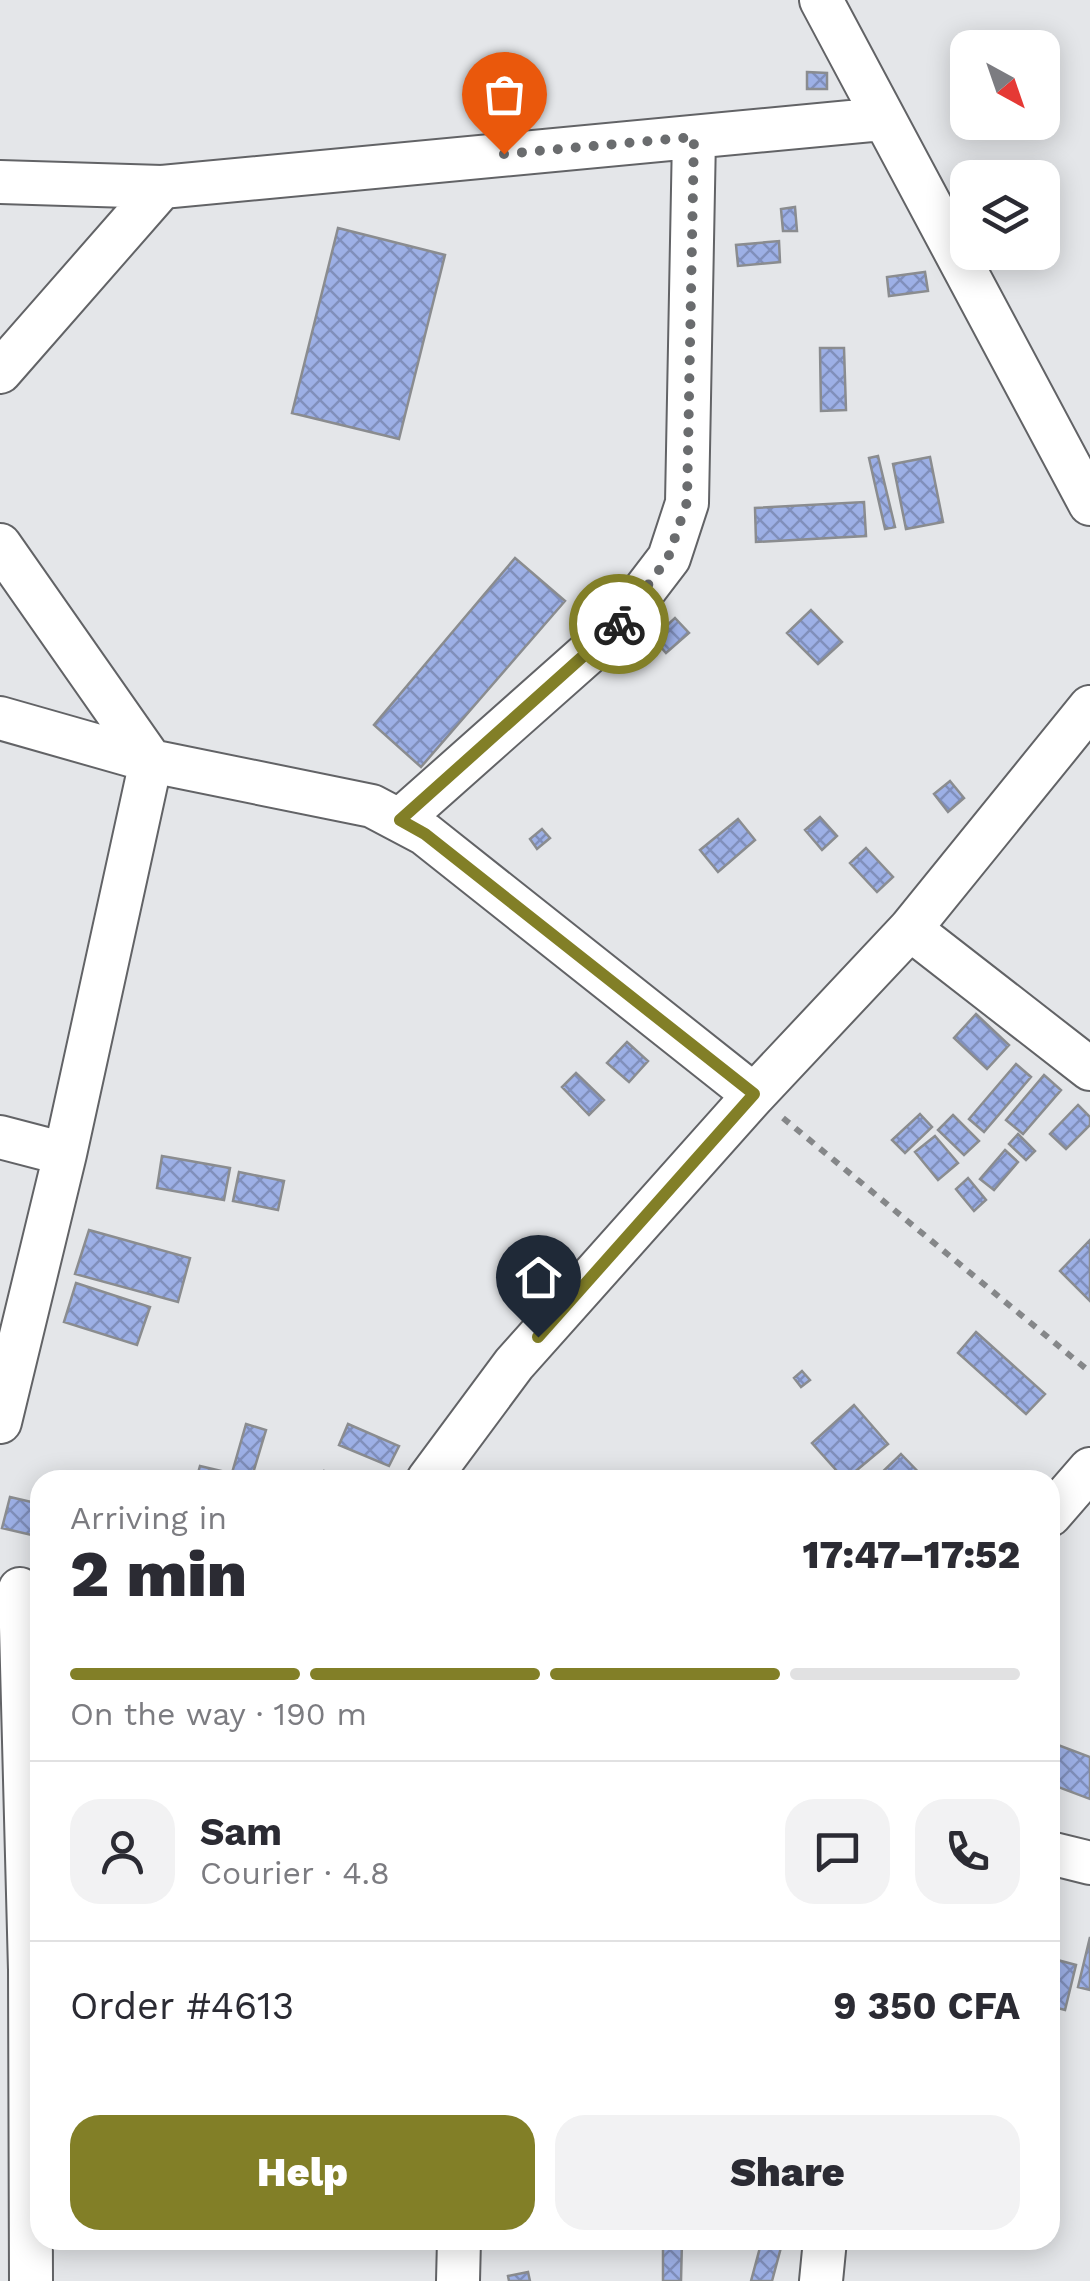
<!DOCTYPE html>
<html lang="en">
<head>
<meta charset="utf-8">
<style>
	:root { --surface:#fff; --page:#f2f2f3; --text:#2b2b33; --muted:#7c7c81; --line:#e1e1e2; --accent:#827f27 }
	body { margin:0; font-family:"Work Sans",sans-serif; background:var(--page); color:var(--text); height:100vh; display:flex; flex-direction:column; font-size:38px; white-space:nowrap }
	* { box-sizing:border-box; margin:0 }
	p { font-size:32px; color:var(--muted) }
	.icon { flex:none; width:55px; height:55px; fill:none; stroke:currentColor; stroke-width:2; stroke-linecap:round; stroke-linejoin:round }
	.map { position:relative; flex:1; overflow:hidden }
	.drawer { position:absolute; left:30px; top:1470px; width:1030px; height:780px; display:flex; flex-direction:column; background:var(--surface); border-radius:30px; box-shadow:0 5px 25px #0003 }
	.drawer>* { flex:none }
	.needle { width:65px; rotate:140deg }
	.tools { position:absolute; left:950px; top:30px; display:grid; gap:20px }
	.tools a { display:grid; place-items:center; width:110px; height:110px; border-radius:20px; background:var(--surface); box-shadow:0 5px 25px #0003; font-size:50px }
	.pin { position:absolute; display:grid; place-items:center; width:85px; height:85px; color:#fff; margin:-102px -42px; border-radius:50% 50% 50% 0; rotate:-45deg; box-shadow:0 0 10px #0007 }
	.pin .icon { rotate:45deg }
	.courier { position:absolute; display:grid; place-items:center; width:100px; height:100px; margin:-50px; border:8px solid #827f27; border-radius:50%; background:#fff; color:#222; box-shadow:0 2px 12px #0007 }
	.summary em { font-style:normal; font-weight:800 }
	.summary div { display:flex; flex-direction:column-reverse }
	.summary { display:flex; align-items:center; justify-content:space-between; height:170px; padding:0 40px }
	h1 { font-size:65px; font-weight:800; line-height:75px }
	.bar { display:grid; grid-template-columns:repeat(4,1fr); gap:15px 10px; align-content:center; height:120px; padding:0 40px }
	.bar i { height:12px; border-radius:8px; background:var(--line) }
	.bar .selected { background:var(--accent) }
	.bar p { grid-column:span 4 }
	.line { display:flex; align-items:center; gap:25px; padding:0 40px; border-top:2px solid var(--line) }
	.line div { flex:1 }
	.round { display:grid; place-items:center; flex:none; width:105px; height:105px; border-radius:30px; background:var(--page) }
	.button { display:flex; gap:20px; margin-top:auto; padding:20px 40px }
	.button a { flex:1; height:115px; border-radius:30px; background:var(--accent); color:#fff; font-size:40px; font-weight:800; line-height:115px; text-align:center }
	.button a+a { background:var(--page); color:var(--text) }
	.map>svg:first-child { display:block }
</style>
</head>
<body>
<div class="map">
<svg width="1090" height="2281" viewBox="0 0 1090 2281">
	<defs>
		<pattern id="building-cross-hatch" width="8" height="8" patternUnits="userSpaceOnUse" patternTransform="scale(2.5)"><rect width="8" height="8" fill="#9db0e6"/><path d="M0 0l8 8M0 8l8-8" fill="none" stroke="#808fbb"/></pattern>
	</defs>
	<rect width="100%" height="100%" fill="#e4e6e9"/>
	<!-- building -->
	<path fill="url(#building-cross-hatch)" stroke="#8a8c8f" stroke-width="2.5" d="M807 72 827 73V89H807Z
		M795 207 797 231H783L781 209Z
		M338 228 445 255 399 439 292 413Z
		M779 241 780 262 738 266 736 245Z
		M925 272 928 291 889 296 887 277Z
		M820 348H844L846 410 821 411Z
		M878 456 895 527 885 529 869 458Z
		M930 457 943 522 906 529 893 464Z
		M864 502 866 536 756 542 755 508Z
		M515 558 565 601 421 767 374 725Z
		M811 610 842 642 818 664 787 633Z
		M675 618 689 633 666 653 653 638Z
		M950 781 964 798 948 812 934 794Z
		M820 817 837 836 822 850 805 830Z
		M738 819 755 840 718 872 700 850Z
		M542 829 550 838 537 849 530 839Z
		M866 848 893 877 877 892 850 863Z
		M976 1014 1009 1045 987 1069 954 1038Z
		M627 1042 648 1061 629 1082 607 1063Z
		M1016 1064 1031 1077 984 1132 969 1119Z
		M576 1073 604 1100 589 1115 562 1087Z
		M1044 1075 1061 1090 1023 1134 1006 1120Z
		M1078 1105 1090 1117V1125L1066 1149 1050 1134Z
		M920 1114 932 1127 905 1153 892 1140Z
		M953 1115 979 1141 964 1155 938 1130Z
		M1018 1134 1035 1151 1026 1160 1009 1144Z
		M935 1136 958 1163 938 1180 915 1152Z
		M1005 1150 1018 1162 994 1190 980 1179Z
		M162 1156 230 1168 224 1200 157 1188Z
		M239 1172 284 1181 278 1210 233 1201Z
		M968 1178 986 1200 974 1211 956 1189Z
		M89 1230 190 1258 178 1302 75 1274Z
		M1090 1240V1301L1060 1271Z
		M76 1283 150 1307 137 1345 64 1322Z
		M976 1332 1045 1394 1026 1414 958 1353Z
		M802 1371 810 1380 801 1387 794 1378Z
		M854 1405 888 1444 845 1480 812 1443Z
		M246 1424 266 1430 251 1480H230Z
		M348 1424 399 1446 389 1466 339 1445Z
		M901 1454 926 1480H874Z
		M200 1466 221 1471 218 1480H196Z
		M324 1471 360 1480H321Z
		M10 1497 40 1504V1537L2 1528Z
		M1050 1742 1090 1757V1799L1050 1784Z
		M1090 1937V1990L1078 1987Z
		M1050 1958 1076 1965 1065 2010 1050 2006Z
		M663 2240H682L681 2281H663Z
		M762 2240H783L772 2281H751Z
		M528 2272 530 2281H509L508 2276Z"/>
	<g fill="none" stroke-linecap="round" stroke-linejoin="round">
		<defs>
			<path id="minor" d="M821 0 1090 504
				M0 182 162 187 882 119
				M0 372 162 187
				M0 545 151 761 65 1154 0 1422
				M0 718 151 761 372 806 425 834 754 1095
				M400 820 614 630 669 558 687 503 694 137
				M910 929 1090 1069
				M0 1137 65 1154
				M428 1480 514 1364 754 1095 910 929 1090 707
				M1050 1515 1090 1469
				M20 1589 30 1970 31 2281
				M1050 1853 1090 1863
				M458 2281 459 2240
				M821 2281 825 2240"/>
		</defs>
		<!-- minor casing -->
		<use href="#minor" stroke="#626366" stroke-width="46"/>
		<!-- path -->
		<path stroke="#858789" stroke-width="6" stroke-dasharray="8 8" stroke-linecap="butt" d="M783 1118 1090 1372"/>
		<!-- minor -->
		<use href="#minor" stroke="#fff" stroke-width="42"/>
	</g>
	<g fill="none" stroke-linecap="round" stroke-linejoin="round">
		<!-- done -->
		<path stroke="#6a6c6e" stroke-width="10" stroke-dasharray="0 18" d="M504 154 694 137 687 502 668 558 619 624"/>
		<!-- route -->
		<path stroke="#827f27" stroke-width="12" d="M538 1337 754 1094 425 834 400 820 619 624"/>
	</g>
</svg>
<div class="tools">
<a><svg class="needle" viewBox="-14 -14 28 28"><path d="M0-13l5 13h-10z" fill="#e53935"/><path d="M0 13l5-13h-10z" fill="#7c7c81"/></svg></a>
<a><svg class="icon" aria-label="layers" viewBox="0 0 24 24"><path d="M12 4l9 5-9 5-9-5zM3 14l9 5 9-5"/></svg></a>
</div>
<div class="pin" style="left:504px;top:154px;background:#ea580c"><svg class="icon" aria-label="bag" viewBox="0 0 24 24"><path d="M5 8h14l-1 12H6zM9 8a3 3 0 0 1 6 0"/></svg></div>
<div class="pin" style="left:538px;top:1337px;background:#1f2937"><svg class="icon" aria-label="home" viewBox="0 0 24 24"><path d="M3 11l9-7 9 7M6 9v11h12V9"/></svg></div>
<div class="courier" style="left:619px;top:624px"><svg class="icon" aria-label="bike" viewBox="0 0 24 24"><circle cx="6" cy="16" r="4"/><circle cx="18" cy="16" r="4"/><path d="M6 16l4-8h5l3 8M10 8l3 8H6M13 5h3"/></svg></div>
<section class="drawer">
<div class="summary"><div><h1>2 min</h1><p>Arriving in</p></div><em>17:47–17:52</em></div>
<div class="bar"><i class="selected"></i><i class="selected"></i><i class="selected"></i><i></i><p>On the way · 190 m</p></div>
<div class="line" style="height:180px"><a class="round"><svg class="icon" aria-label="person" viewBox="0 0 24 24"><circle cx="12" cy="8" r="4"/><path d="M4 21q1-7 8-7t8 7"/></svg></a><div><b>Sam</b><p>Courier · 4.8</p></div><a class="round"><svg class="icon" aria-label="chat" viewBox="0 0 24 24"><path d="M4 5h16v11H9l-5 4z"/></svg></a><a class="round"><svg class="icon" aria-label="phone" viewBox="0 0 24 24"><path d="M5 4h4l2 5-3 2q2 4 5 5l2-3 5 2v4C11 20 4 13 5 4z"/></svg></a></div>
<div class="line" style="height:130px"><div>Order #4613</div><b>9 350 CFA</b></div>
<div class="button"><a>Help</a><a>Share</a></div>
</section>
</div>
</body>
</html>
